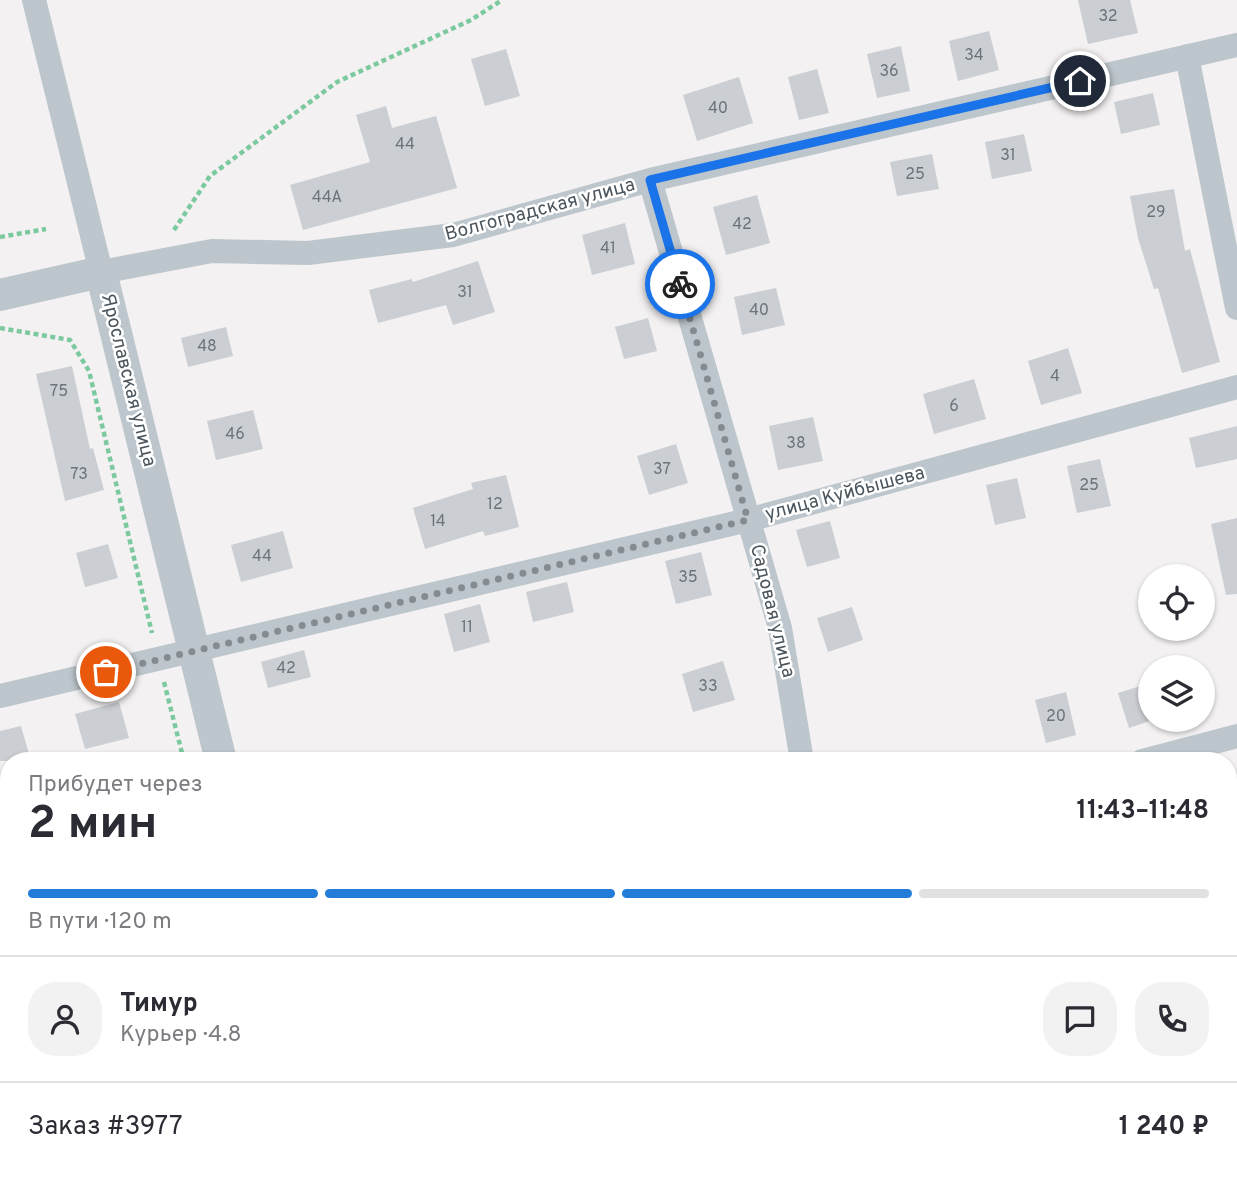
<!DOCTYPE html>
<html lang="ru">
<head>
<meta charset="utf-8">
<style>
	:root { --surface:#fff; --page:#f2f2f3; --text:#2b2b33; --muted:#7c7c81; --line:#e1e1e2; --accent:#247cd9 }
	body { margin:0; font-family:Overpass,sans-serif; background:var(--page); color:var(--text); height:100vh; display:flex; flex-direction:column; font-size:26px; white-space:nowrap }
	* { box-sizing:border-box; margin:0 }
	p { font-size:23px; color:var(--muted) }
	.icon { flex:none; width:38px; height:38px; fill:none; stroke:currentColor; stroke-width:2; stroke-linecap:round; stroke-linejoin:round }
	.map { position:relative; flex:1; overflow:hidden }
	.side { position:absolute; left:0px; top:752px; width:1237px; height:436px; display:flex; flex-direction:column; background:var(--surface); border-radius:28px 28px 0 0; box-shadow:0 2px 5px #0004 }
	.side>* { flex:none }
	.controls { position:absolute; left:1138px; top:564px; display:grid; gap:14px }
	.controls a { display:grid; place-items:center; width:77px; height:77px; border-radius:50%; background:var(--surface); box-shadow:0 2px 5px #0004; font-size:35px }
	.pin { position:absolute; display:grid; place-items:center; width:60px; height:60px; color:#fff; margin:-30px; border:4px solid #fff; border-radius:50%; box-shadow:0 2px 7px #0007 }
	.courier { position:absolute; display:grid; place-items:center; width:70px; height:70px; margin:-35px; border:5px solid #1a73e8; border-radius:50%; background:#fff; color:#222; box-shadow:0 2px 9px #0007 }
	.headline em { font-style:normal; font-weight:700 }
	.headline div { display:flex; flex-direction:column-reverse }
	.headline { display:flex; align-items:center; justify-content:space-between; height:119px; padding:0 28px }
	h1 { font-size:46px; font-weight:700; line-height:52px }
	.bar { display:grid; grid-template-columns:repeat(4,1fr); gap:10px 7px; align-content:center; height:84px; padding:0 28px }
	.bar i { height:9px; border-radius:5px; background:var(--line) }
	.bar .on { background:var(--accent) }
	.bar p { grid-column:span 4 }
	.line { display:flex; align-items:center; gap:18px; padding:0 28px; border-top:2px solid var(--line) }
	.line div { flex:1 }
	.round { display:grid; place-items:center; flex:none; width:74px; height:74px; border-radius:28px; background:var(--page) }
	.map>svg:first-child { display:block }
</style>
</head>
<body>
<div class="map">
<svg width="1237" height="1188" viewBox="0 0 1237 1188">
	<rect width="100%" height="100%" fill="#f3f1f1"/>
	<!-- building -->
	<path fill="#cbced3" d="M1078 0H1130L1138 33 1088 44Z
		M989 31 999 70 958 81 949 41Z
		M901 46 910 91 877 98 867 54Z
		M506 49 520 96 485 106 471 59Z
		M817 69 829 113 799 120 788 77Z
		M739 77 753 123 697 141 683 95Z
		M1153 93 1160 125 1121 134 1114 102Z
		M386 106 392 128 436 116 457 188 303 230 290 185 370 162 356 115Z
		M1024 134 1032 171 992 179 985 142Z
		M932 154 939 189 897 196 890 162Z
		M1174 189 1185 251 1190 249 1220 362 1182 373 1158 288 1154 289 1138 238 1130 196Z
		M757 195 770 243 726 255 713 207Z
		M625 223 635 264 592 275 582 235Z
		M478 261 495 312 453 325 446 305 378 323 369 290 412 279 413 282Z
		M776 288 785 325 742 335 734 297Z
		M648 318 657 351 624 359 615 327Z
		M226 327 233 356 188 367 181 338Z
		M1068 348 1082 393 1041 405 1028 361Z
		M72 366 90 449 93 448 104 490 65 501 36 374Z
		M974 379 986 419 934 434 923 394Z
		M253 410 263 449 216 460 207 421Z
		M813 417 823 461 778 470 769 426Z
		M1237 426V459L1196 468 1189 438Z
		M676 444 688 483 649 495 637 456Z
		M1100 459 1111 506 1077 513 1067 466Z
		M506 475 519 527 485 536 483 531 425 549 413 508 473 489 471 483Z
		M1017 478 1026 518 995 525 986 485Z
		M1237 518V594L1226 595 1211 524Z
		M830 521 840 558 807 567 796 530Z
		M283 531 293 568 241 582 231 545Z
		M108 544 118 578 85 587 76 553Z
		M701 552 712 595 676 604 665 561Z
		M567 582 574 612 533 622 526 592Z
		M480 604 490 642 454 652 444 614Z
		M852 607 863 640 828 652 817 618Z
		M304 650 311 677 268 688 261 662Z
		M723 661 735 700 693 712 682 674Z
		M1150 683V721L1129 728 1118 693Z
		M1066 692 1076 735 1046 743 1035 700Z
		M119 702 129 738 85 749 75 714Z
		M21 726 31 761H0V731Z"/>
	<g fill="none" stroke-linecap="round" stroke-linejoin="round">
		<!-- path -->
		<path stroke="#7cc9a0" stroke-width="4.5" stroke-dasharray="5 3.5" stroke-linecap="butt" d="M174 230 210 176 337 82 471 20 502 0
			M0 237 46 229
			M0 328 70 340 89 371 152 633
			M164 682 184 761"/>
		<!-- minor -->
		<path stroke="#bdc6cc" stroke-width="24" d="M34 0 101 272 212 251 308 253 453 235 650 180 1237 45
			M1187 56 1237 308
			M650 180 780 628 802 761
			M0 696 748 520 1237 387
			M1142 761 1237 736
			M0 1043 9 1041
			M1228 1082 1237 1080
			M900 1180 903 1188
			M774 1188 806 1180"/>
		<!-- tertiary -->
		<path stroke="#bdc6cc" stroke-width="32" d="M0 295 101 272 221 761
			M316 1180 318 1188"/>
	</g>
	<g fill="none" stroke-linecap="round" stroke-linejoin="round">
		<!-- done -->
		<path stroke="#858c91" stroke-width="7" stroke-dasharray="0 12.6" d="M106 672 748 520 680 284"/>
		<!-- route -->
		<path stroke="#1a73e8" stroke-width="9" d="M680 284 650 180 1080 81"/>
	</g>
	<g text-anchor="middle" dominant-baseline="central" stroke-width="5" stroke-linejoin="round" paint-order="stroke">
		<!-- number labels -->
		<g font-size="16" fill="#6a737a">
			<text x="1108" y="17">32</text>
			<text x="974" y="56">34</text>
			<text x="889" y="72">36</text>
			<text x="718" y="109">40</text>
			<text x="405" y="145">44</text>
			<text x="1008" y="156">31</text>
			<text x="915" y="175">25</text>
			<text x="327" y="198">44А</text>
			<text x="1156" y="213">29</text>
			<text x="742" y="225">42</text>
			<text x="608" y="249">41</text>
			<text x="465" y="293">31</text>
			<text x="759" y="311">40</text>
			<text x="207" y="347">48</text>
			<text x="1055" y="377">4</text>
			<text x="59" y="392">75</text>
			<text x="954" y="407">6</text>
			<text x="235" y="435">46</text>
			<text x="796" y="444">38</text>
			<text x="662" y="470">37</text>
			<text x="79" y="475">73</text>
			<text x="1089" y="486">25</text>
			<text x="495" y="505">12</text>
			<text x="438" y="522">14</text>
			<text x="262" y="557">44</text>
			<text x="688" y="578">35</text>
			<text x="467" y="628">11</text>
			<text x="286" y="669">42</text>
			<text x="708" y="687">33</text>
			<text x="1056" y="717">20</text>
		</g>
		<!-- street labels -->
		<g font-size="19" fill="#4a555d" stroke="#fff">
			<text transform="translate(540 210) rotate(-15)">Волгоградская улица</text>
			<text transform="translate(128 380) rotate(76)">Ярославская улица</text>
			<text transform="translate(845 494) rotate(-15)">улица Куйбышева</text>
			<text transform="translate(772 611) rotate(76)">Садовая улица</text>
		</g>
	</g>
</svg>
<div class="controls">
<a><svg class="icon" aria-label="locate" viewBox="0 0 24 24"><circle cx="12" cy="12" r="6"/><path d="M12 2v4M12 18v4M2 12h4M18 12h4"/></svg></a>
<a><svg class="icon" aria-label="layers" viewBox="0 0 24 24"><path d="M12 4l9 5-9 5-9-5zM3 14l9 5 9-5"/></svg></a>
</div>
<div class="pin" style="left:106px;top:672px;background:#ea580c"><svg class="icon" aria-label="bag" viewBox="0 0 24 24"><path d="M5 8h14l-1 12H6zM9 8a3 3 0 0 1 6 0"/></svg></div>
<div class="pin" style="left:1080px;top:81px;background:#1f2937"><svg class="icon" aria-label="home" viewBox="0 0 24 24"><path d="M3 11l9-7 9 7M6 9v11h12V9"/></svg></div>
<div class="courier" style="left:680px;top:284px"><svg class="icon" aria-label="bike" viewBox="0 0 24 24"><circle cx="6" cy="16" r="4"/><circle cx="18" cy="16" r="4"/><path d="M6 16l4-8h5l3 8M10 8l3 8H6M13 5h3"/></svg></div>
<section class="side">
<div class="headline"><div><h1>2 мин</h1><p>Прибудет через</p></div><em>11:43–11:48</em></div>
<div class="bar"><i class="on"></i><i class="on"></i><i class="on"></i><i></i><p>В пути · 120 m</p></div>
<div class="line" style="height:126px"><a class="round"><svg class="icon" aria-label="person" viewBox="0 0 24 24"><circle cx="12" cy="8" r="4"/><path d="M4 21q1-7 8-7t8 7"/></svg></a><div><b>Тимур</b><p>Курьер · 4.8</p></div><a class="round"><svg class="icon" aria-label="chat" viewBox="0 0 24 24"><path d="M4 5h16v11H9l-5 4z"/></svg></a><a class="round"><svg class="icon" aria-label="phone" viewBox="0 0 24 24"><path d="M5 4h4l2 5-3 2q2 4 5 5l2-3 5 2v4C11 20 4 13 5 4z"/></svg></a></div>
<div class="line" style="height:91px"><div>Заказ #3977</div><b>1 240 ₽</b></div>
</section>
</div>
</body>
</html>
